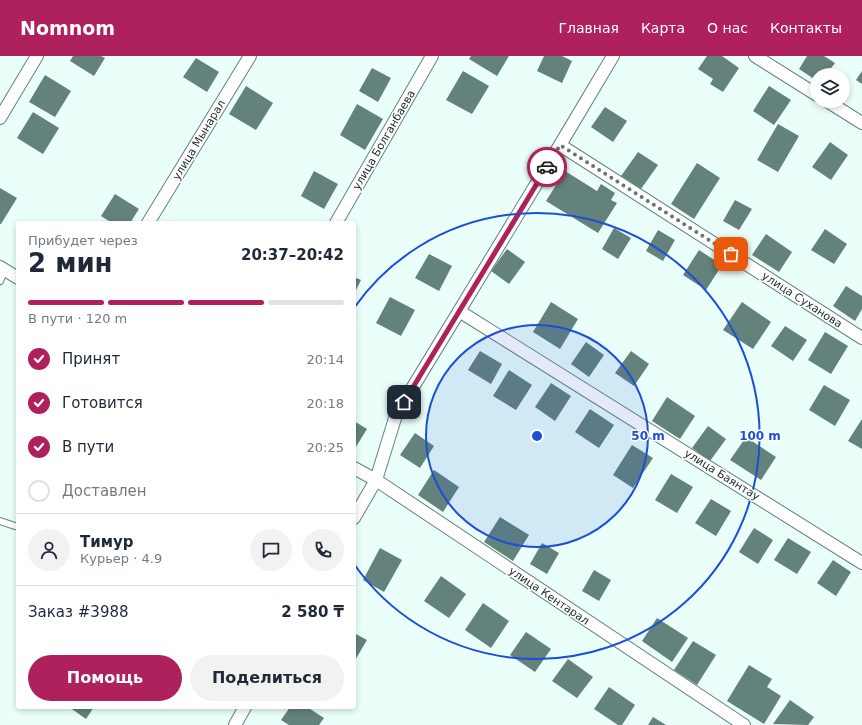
<!DOCTYPE html>
<html lang="ru">
<head>
<meta charset="utf-8">
<style>
	:root { --surface:#fff; --page:#f2f2f3; --text:#1f2937; --muted:#747a83; --line:#e0e1e3; --accent:#ae215c }
	body { margin:0; font-family:"DejaVu Sans",sans-serif; background:var(--page); color:var(--text); height:100vh; display:flex; flex-direction:column; font-size:15px; white-space:nowrap }
	* { box-sizing:border-box; margin:0 }
	p { font-size:13px; color:var(--muted) }
	.icon { flex:none; width:22px; height:22px; fill:none; stroke:currentColor; stroke-width:2; stroke-linecap:round; stroke-linejoin:round }
	.map { position:relative; flex:1; overflow:hidden }
	.side { position:absolute; left:16px; top:165px; width:340px; height:488px; display:flex; flex-direction:column; background:var(--surface); border-radius:4px; box-shadow:0 2px 6px #0003 }
	.side>* { flex:none }
	.controls { position:absolute; left:810px; top:12px; display:grid; gap:8px }
	.controls a { display:grid; place-items:center; width:40px; height:40px; border-radius:50%; background:var(--surface); box-shadow:0 2px 6px #0003; font-size:20px }
	.pin { position:absolute; display:grid; place-items:center; width:34px; height:34px; color:#fff; margin:-17px; border-radius:8px; box-shadow:0 2px 6px #0006 }
	.courier { position:absolute; display:grid; place-items:center; width:40px; height:40px; margin:-20px; border:3px solid #ae215c; border-radius:50%; background:#fff; color:#222; box-shadow:0 1px 5px #0007 }
	.headline em { font-style:normal; font-weight:800 }
	.headline div { display:flex; flex-direction:column-reverse }
	.headline { display:flex; align-items:center; justify-content:space-between; height:68px; padding:0 12px }
	h1 { font-size:26px; font-weight:800; line-height:30px }
	.bar { display:grid; grid-template-columns:repeat(4,1fr); gap:6px 4px; align-content:center; height:48px; padding:0 12px }
	.bar i { height:5px; border-radius:3px; background:var(--line) }
	.bar .active { background:var(--accent) }
	.bar p { grid-column:span 4 }
	.line { display:flex; align-items:center; gap:10px; padding:0 12px; border-top:1px solid var(--line) }
	.line div { flex:1 }
	.round { display:grid; place-items:center; flex:none; width:42px; height:42px; border-radius:21px; background:var(--page) }
	ol { padding:0 12px; list-style:none }
	li { display:flex; align-items:center; gap:12px; height:44px }
	li p { margin-inline-start:auto }
	li .icon { padding:4px; border-radius:50%; background:var(--accent); color:#fff; stroke-width:4 }
	li:last-child { color:var(--muted) }
	li i { width:22px; height:22px; border:2px solid var(--line); border-radius:50% }
	.action { display:flex; gap:8px; margin-top:auto; padding:8px 12px }
	.action a { flex:1; height:46px; border-radius:24px; background:var(--accent); color:#fff; font-size:16px; font-weight:800; line-height:46px; text-align:center }
	.action a+a { background:var(--page); color:var(--text) }
	header { display:flex; align-items:center; gap:24px; box-sizing:border-box; height:56px; padding:0 20px; background:var(--accent); color:#fff }
	header strong { font-size:19px }
	nav { display:flex; gap:22px; margin-inline-start:auto; font-size:14px }
	.map>svg:first-child { display:block }
</style>
</head>
<body>
<header>
<strong>Nomnom</strong>
<nav><a>Главная</a><a>Карта</a><a>О нас</a><a>Контакты</a></nav>
</header>
<div class="map">
<svg width="862" height="669" viewBox="0 0 862 669">
	<rect width="100%" height="100%" fill="#eafefa"/>
	<!-- building -->
	<path fill="#63827c" d="M73 0H101L105 2 94 20 70 5Z
		M471 0H509L497 20 469 3Z
		M544 0H562L572 5 562 27 537 15Z
		M707 0H722L739 12 723 36 710 28 713 23 698 13Z
		M807 0H824L835 7 826 19H817V25L799 13Z
		M196 2 219 16 207 36 183 21Z
		M372 12 391 22 378 46 359 35Z
		M463 15 489 30 472 58 446 44Z
		M862 15V28L856 24Z
		M45 19 71 35 55 61 29 46Z
		M246 30 273 47 256 74 229 58Z
		M769 30 791 44 774 69 753 55Z
		M357 48 383 63 365 94 340 79Z
		M605 51 627 65 613 86 591 71Z
		M33 56 59 72 43 98 17 82Z
		M778 68 799 80 778 116 757 104Z
		M830 86 848 99 831 124 812 111Z
		M638 96 658 109 641 133 621 120Z
		M697 107 720 122 694 163 671 148Z
		M314 115 338 128 324 153 301 140Z
		M565 115 597 135 601 128 615 137 611 144 617 147 598 177 546 145Z
		M0 132 17 142 1 168H0Z
		M115 138 139 153 130 167H112L101 160Z
		M735 144 752 153 739 174 723 165Z
		M614 172 631 182 618 203 602 193Z
		M825 173 847 188 834 208 811 194Z
		M658 174 675 184 663 205 646 195Z
		M766 178 792 196 779 216 752 199Z
		M507 193 525 206 509 228 491 215Z
		M699 194 722 209 706 234 683 219Z
		M429 198 452 210 439 235 415 222Z
		M354 221 361 224 354 238Z
		M846 230 862 240V253L855 265 833 250Z
		M390 241 415 254 401 280 376 267Z
		M551 246 578 263 560 293 533 276Z
		M742 246 771 266 753 293 723 274Z
		M785 270 807 284 793 305 771 290Z
		M825 276 848 290 831 318 808 304Z
		M586 286 604 299 589 321 571 308Z
		M480 295 502 308 491 328 468 314Z
		M631 295 649 308 634 330 615 317Z
		M509 314 532 329 516 354 493 340Z
		M551 327 571 340 555 365 535 351Z
		M824 329 850 344 835 370 809 354Z
		M667 341 695 360 680 383 652 365Z
		M590 353 614 369 599 392 575 376Z
		M862 363V393L848 385Z
		M354 365 367 373 354 394Z
		M708 370 726 383 710 405 692 392Z
		M415 377 434 390 420 412 400 399Z
		M746 381 776 401 761 424 730 404Z
		M632 389 653 402 633 432 613 419Z
		M434 414 459 431 443 456 418 439Z
		M671 418 693 431 677 457 655 444Z
		M711 443 731 455 716 480 695 467Z
		M500 461 529 479 513 505 484 486Z
		M754 472 773 484 758 508 739 496Z
		M788 482 811 496 797 518 774 504Z
		M542 487 559 497 547 518 530 508Z
		M380 492 402 504 384 536 363 524Z
		M833 504 851 516 836 540 817 527Z
		M594 514 611 524 599 545 582 535Z
		M441 520 466 538 449 562 424 545Z
		M483 547 509 565 491 592 465 574Z
		M657 562 688 582 672 606 642 585Z
		M526 576 551 593 535 616 510 599Z
		M354 577 367 584 354 606Z
		M693 585 716 599 697 629 674 614Z
		M568 603 593 621 577 642 552 625Z
		M749 609 772 623 767 631 781 640 764 668 727 645Z
		M609 631 635 649 622 669H618L594 653Z
		M790 644 814 661 808 669 773 668Z
		M69 651H94L86 663Z
		M290 651H307L324 662 319 669H289L281 664Z
		M653 661 666 669H648Z"/>
	<g fill="none" stroke-linecap="round" stroke-linejoin="round">
		<defs>
			<path id="service" d="M0 225 5 214
				M0 465 18 471"/>
			<path id="minor" d="M755 0 817 39
				M827 45 862 67
				M0 62 37 0
				M560 89 862 282
				M148 167 250 0
				M336 167 432 0
				M0 211 18 222
				M459 255 862 507
				M354 412 376 424 744 669
				M354 462 376 424 396 359 560 89 613 0
				M235 669 245 651"/>
		</defs>
		<!-- service casing -->
		<use href="#service" stroke="#64837d" stroke-width="8"/>
		<!-- minor casing -->
		<use href="#minor" stroke="#64837d" stroke-width="14"/>
		<!-- service -->
		<use href="#service" stroke="#fff" stroke-width="6"/>
		<!-- minor -->
		<use href="#minor" stroke="#fff" stroke-width="12"/>
	</g>
	<g fill="none" stroke-linecap="round" stroke-linejoin="round">
		<!-- done -->
		<path stroke="#677773" stroke-width="4" stroke-dasharray="0 7.2" d="M547 111 560 89 731 198"/>
		<!-- route -->
		<path stroke="#ae215c" stroke-width="5" d="M404 346 547 111"/>
	</g>
	<!-- distance rings -->
	<circle cx="537" cy="380" r="111" fill="#1d4ed8" fill-opacity=".12"/>
	<g fill="none" stroke="#1d4ed8" stroke-width="2">
		<circle cx="537" cy="380" r="111"/>
		<path d="M354 252A223 223 0 1 1 354 508"/>
	</g>
	<g text-anchor="middle" dominant-baseline="central" stroke-width="3" stroke-linejoin="round" paint-order="stroke">
		<!-- street labels -->
		<g font-size="11" fill="#212e2b" stroke="#fff">
			<text transform="translate(199 84) rotate(-59)">улица Мынарал</text>
			<text transform="translate(384 84) rotate(-60)">улица Болганбаева</text>
			<text transform="translate(802 244) rotate(33)">улица Суханова</text>
			<text transform="translate(722 419) rotate(32)">улица Баянтау</text>
			<text transform="translate(549 540) rotate(34)">улица Кентарал</text>
		</g>
	</g>
	<circle cx="537" cy="380" r="6" fill="#1d4ed8" stroke="#fff" stroke-width="2"/>
	<g font-size="12" text-anchor="middle" font-weight="bold" fill="#1d4ed8" stroke="#fff" stroke-width="3" stroke-linejoin="round" paint-order="stroke">
		<text x="648" y="384">50 m</text>
		<text x="760" y="384">100 m</text>
	</g>
</svg>
<div class="controls">
<a><svg class="icon" aria-label="layers" viewBox="0 0 24 24"><path d="M12 4l9 5-9 5-9-5zM3 14l9 5 9-5"/></svg></a>
</div>
<div class="pin" style="left:731px;top:198px;background:#ea580c"><svg class="icon" aria-label="bag" viewBox="0 0 24 24"><path d="M5 8h14l-1 12H6zM9 8a3 3 0 0 1 6 0"/></svg></div>
<div class="pin" style="left:404px;top:346px;background:#1f2937"><svg class="icon" aria-label="home" viewBox="0 0 24 24"><path d="M3 11l9-7 9 7M6 9v11h12V9"/></svg></div>
<div class="courier" style="left:547px;top:111px"><svg class="icon" aria-label="car" viewBox="0 0 24 24"><path d="M5 17H2v-5l4-1 3-4h7l3 4 3 1v5h-3M9 17h6M6 11h13"/><circle cx="7" cy="17" r="2"/><circle cx="17" cy="17" r="2"/></svg></div>
<section class="side">
<div class="headline"><div><h1>2 мин</h1><p>Прибудет через</p></div><em>20:37–20:42</em></div>
<div class="bar"><i class="active"></i><i class="active"></i><i class="active"></i><i></i><p>В пути · 120 m</p></div>
<ol>
<li><svg class="icon" aria-label="check" viewBox="0 0 24 24"><path d="M5 12l5 5 9-10"/></svg>Принят<p>20:14</p></li>
<li><svg class="icon" aria-label="check" viewBox="0 0 24 24"><path d="M5 12l5 5 9-10"/></svg>Готовится<p>20:18</p></li>
<li><svg class="icon" aria-label="check" viewBox="0 0 24 24"><path d="M5 12l5 5 9-10"/></svg>В пути<p>20:25</p></li>
<li><i></i>Доставлен</li>
</ol>
<div class="line" style="height:72px"><a class="round"><svg class="icon" aria-label="person" viewBox="0 0 24 24"><circle cx="12" cy="8" r="4"/><path d="M4 21q1-7 8-7t8 7"/></svg></a><div><b>Тимур</b><p>Курьер · 4.9</p></div><a class="round"><svg class="icon" aria-label="chat" viewBox="0 0 24 24"><path d="M4 5h16v11H9l-5 4z"/></svg></a><a class="round"><svg class="icon" aria-label="phone" viewBox="0 0 24 24"><path d="M5 4h4l2 5-3 2q2 4 5 5l2-3 5 2v4C11 20 4 13 5 4z"/></svg></a></div>
<div class="line" style="height:52px"><div>Заказ #3988</div><b>2 580 ₸</b></div>
<div class="action"><a>Помощь</a><a>Поделиться</a></div>
</section>
</div>
</body>
</html>
